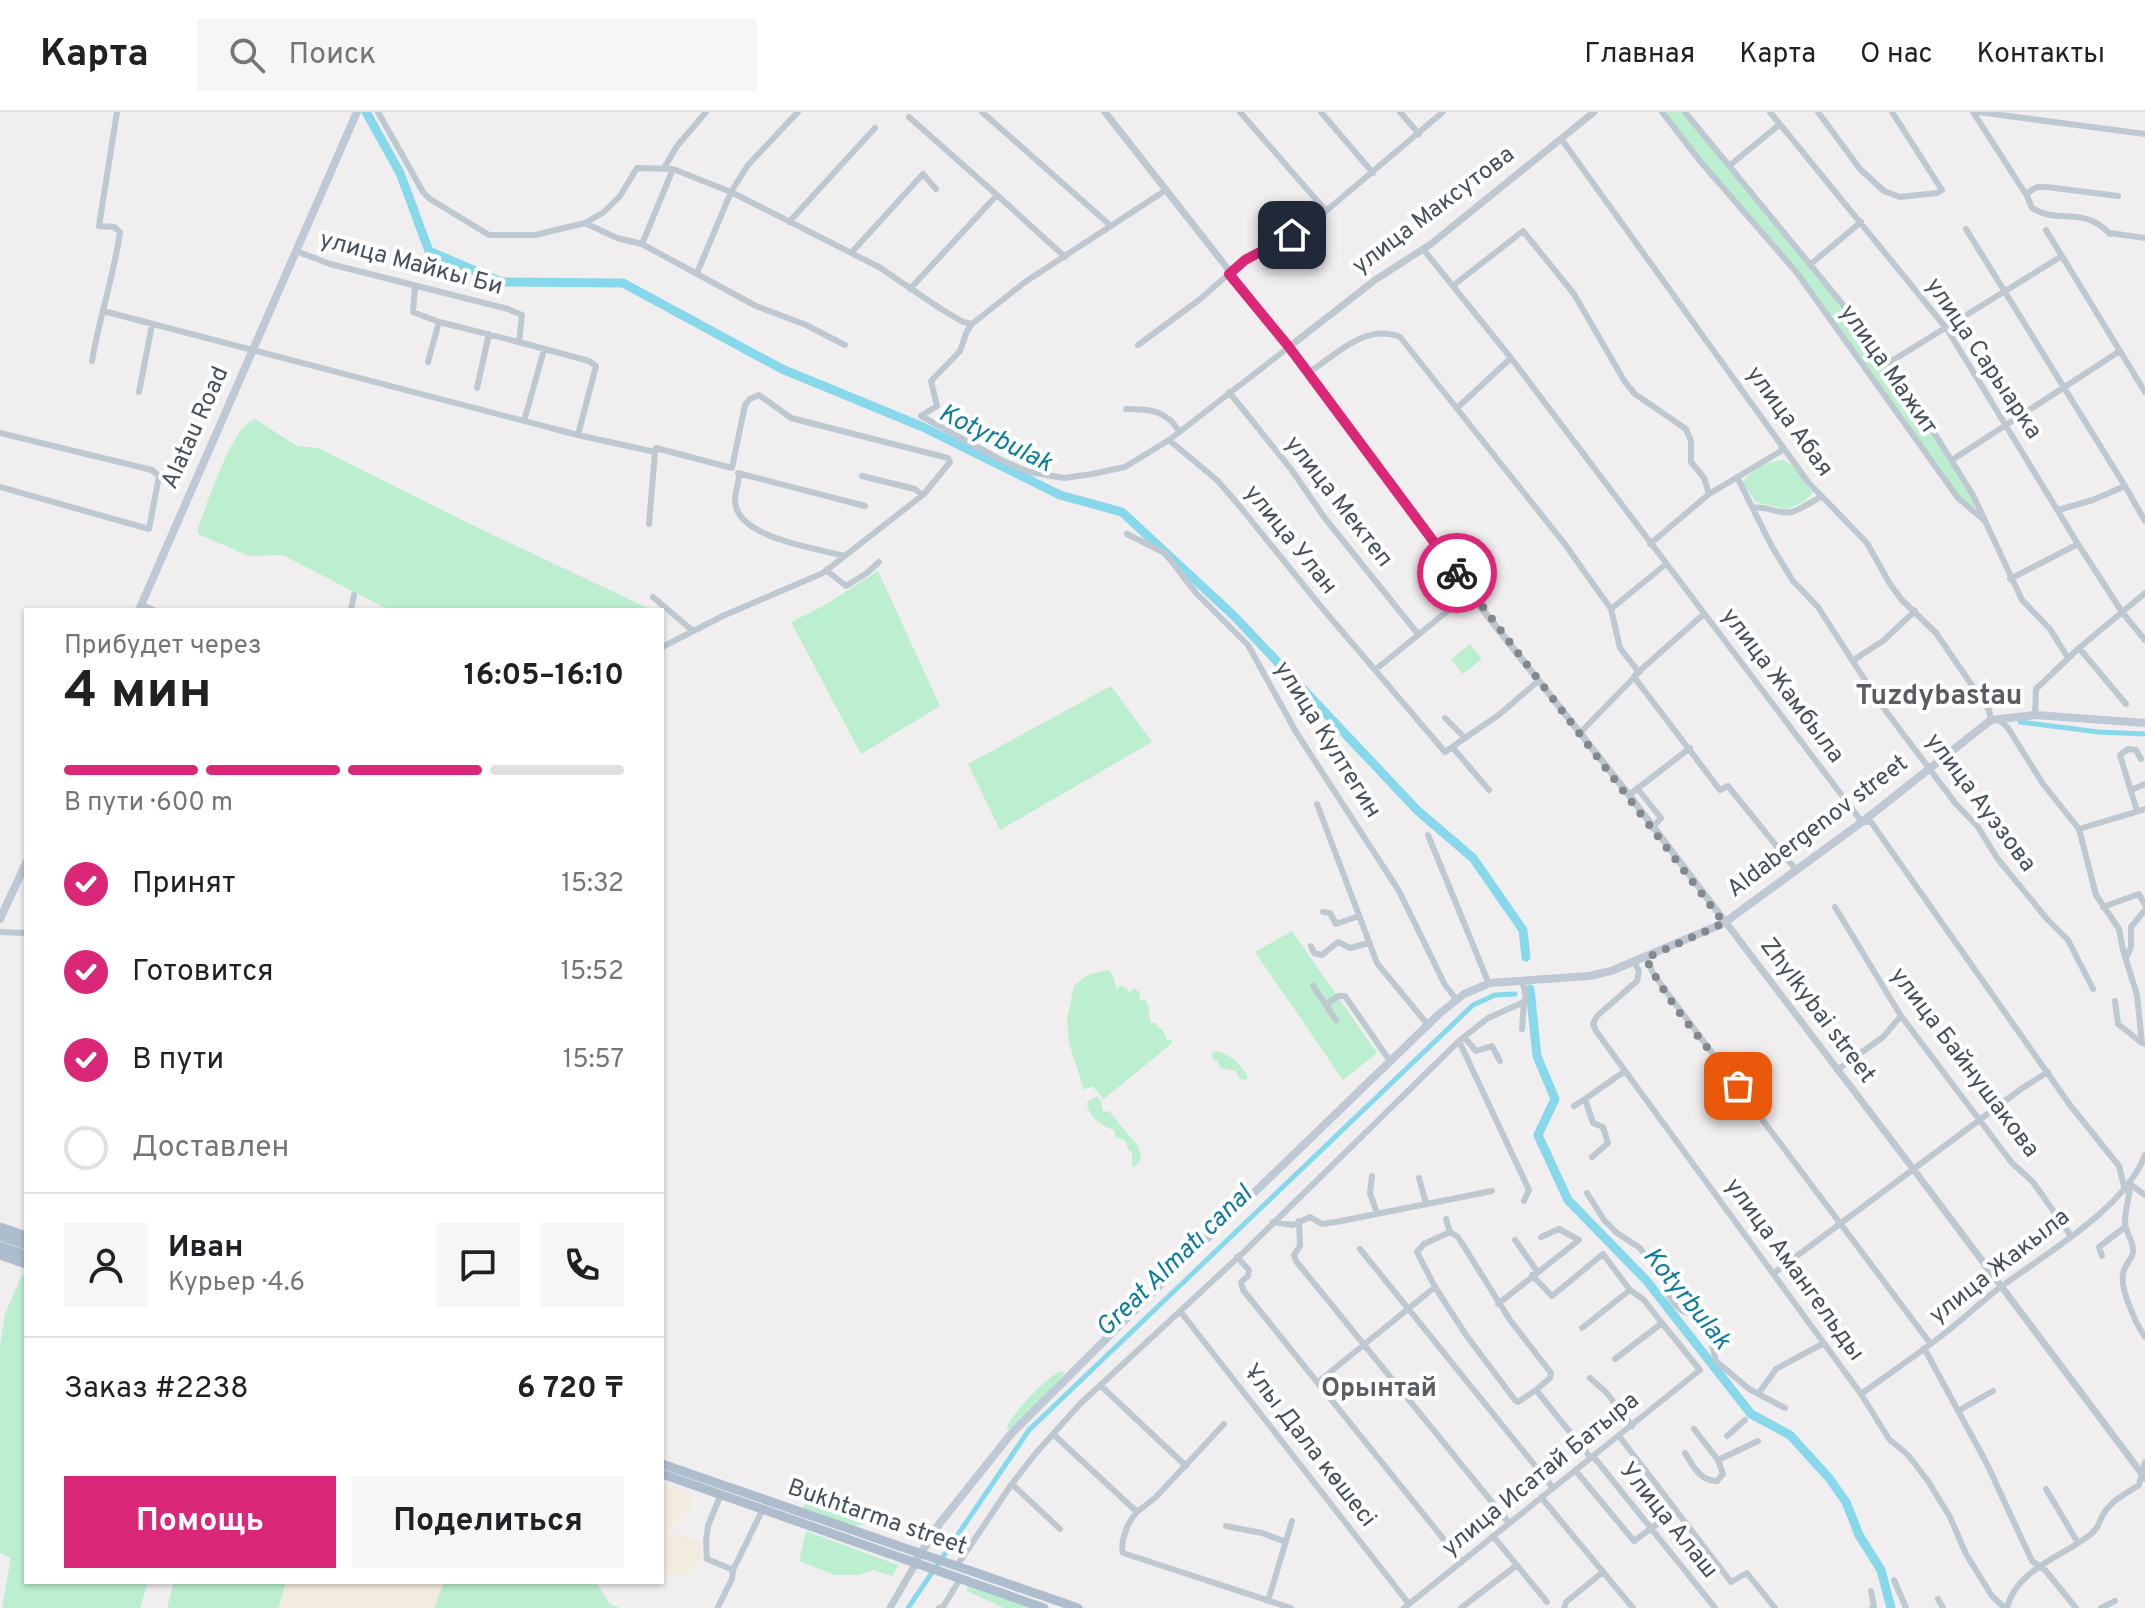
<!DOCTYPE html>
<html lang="ru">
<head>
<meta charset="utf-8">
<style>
	:root { --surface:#fff; --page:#f6f6f6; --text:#202124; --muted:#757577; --line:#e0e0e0; --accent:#db2777 }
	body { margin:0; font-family:Overpass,sans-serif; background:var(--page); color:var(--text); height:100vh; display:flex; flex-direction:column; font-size:30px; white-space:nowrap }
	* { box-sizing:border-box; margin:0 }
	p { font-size:26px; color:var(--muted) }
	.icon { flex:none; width:44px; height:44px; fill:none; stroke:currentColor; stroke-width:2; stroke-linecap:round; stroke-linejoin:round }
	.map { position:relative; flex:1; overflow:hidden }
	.details { position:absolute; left:24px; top:496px; width:640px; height:976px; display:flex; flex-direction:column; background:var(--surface); border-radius:0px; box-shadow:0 2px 6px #0004 }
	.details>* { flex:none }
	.pin { position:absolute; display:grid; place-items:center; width:68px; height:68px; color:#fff; margin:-34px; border-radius:16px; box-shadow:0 4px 12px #0006 }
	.courier { position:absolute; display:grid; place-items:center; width:80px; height:80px; margin:-40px; border:6px solid #db2777; border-radius:50%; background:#fff; color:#222; box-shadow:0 2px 10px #0007 }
	.overview em { font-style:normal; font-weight:700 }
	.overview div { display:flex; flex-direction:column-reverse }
	.overview { display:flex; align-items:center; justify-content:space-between; height:136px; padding:0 40px }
	h1 { font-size:52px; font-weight:700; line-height:60px }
	.bar { display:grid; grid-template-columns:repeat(4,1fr); gap:12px 8px; align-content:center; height:96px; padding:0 40px }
	.bar i { height:10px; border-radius:6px; background:var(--line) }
	.bar .active { background:var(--accent) }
	.bar p { grid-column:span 4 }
	.line { display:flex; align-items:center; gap:20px; padding:0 40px; border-top:2px solid var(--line) }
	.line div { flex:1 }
	.round { display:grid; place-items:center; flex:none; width:84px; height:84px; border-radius:0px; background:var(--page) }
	ol { padding:0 40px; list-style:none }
	li { display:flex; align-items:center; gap:24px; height:88px }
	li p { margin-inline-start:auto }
	li .icon { padding:8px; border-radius:50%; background:var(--accent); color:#fff; stroke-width:4 }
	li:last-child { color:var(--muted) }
	li i { width:44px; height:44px; border:4px solid var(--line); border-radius:50% }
	.action { display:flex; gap:16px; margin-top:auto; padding:16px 40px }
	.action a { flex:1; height:92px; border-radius:0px; background:var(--accent); color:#fff; font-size:32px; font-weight:700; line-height:92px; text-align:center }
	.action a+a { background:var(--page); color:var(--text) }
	header { display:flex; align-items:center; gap:48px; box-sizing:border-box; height:112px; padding:0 40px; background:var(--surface); border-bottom:2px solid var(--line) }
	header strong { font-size:38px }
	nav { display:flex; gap:44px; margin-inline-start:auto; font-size:28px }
	.search { width:560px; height:72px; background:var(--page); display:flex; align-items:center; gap:20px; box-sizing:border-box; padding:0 28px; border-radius:0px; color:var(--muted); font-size:30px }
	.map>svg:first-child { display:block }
</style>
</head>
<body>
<header>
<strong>Карта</strong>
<div class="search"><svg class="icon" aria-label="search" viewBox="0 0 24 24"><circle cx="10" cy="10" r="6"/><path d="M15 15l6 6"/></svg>Поиск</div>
<nav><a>Главная</a><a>Карта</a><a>О нас</a><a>Контакты</a></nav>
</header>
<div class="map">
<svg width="2145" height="1496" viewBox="0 0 2145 1496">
	<rect width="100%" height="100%" fill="#f0eeee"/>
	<!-- green -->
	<path fill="#bbefcf" d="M1662 0H1686L1888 250 1973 383 1976 403 1964 392 1796 162Z
		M255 307 297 334 318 336 476 415 652 498H389L283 443 249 444 198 422V416C207 393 232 313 255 307Z
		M1784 348 1793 354 1813 381 1803 390 1787 397 1756 390 1742 370C1754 357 1767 349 1784 348Z
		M878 459 940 594 861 642 791 510 823 494Z
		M1470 532 1482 547 1463 562 1451 547Z
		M1111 574 1152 630 1000 718 968 652Z
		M1292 819 1377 941 1343 968 1255 840Z
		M1108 858 1112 862 1117 877 1120 873 1126 876 1129 881 1134 876 1140 881 1139 888 1145 887 1150 897 1148 900 1151 911H1156L1158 916 1162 917 1167 928 1172 927V931L1104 987 1092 974 1084 978 1069 931 1067 907 1074 874 1087 863Z
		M1214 939C1229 941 1241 951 1248 965L1245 968 1240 967 1236 959 1220 956 1218 949 1213 948 1212 941Z
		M1097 984 1101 990 1103 1000 1109 999 1138 1034 1141 1046 1135 1055 1132 1054V1040L1128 1037 1125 1028 1116 1025 1114 1018C1102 1014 1087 1004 1087 990Z
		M22 1163 26 1164V1470H148L140 1496H2L11 1446 0 1441V1233L5 1202Z
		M1062 1259 1064 1262 1061 1266 1012 1317H1006C1011 1303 1047 1263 1062 1259Z
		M809 1388 820 1391 826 1398 864 1408 867 1411C851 1420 822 1404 805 1398L803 1394Z
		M806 1419 898 1453 893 1464 873 1458 859 1463H835L799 1449Z
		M174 1470H286L279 1495 275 1496H167Z
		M444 1470H596L610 1492 620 1496H434Z
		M967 1474 1040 1496H1004L967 1479Z"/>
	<!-- sand -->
	<path fill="#f2ecde" d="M662 1371 687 1379 693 1394 668 1420 700 1430C704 1458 687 1469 662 1460Z
		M286 1470H444L434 1496H275L279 1494Z"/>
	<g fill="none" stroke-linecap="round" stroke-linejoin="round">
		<!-- canal -->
		<path stroke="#88d8ec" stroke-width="5" d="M2020 610 2098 620 2145 622
			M908 1496 1029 1318 1473 893 1495 883 1515 882"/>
		<!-- river -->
		<path stroke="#88d8ec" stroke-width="9" d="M366 0 400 61 429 139 501 170 623 171 782 257 923 315 1060 383 1122 400 1234 504 1418 699 1473 746 1523 818 1526 845
			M1530 877 1537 944 1555 987 1538 1023 1568 1088 1646 1168 1751 1302 1790 1323 1829 1366 1846 1390 1859 1423 1881 1458 1891 1496"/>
		<!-- minor -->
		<path stroke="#bec8d0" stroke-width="6" d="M378 0 423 80 430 87 489 123H535L585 111 604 100 620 84 637 56 673 57 731 80 879 155 941 197 963 210 972 212
			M982 0 1111 114
			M1240 0 1326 99
			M1321 0 1373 61
			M1400 0 1419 22
			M1662 0 1700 49 1797 161 1958 386 1985 409
			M1685 0 1890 250 1973 383 2022 488 2050 517 2068 546
			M1770 0 1947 217 2078 432 2122 500 2145 528
			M1818 0 1860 57 1884 79 1900 85 1937 81 1942 78 1892 0
			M1973 0 2027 84 2032 96C2058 113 2083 93 2110 122
			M1978 0 2145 22
			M909 5 997 83 910 177
			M1562 28 1808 370 1867 431 1890 472 1901 487 1936 521 1989 598 1991 608
			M1729 54 1780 12
			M664 56 677 34 706 0
			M1166 78 1025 170 972 212 967 219 960 239 931 269 937 294 921 304 1001 348 1029 360 1064 366 1092 362 1125 355 1169 328 1289 235
			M2026 82 2037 75H2047L2118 84
			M997 83 1065 145
			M789 110 875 16
			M585 111 617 126 642 132 756 194 806 213 845 233
			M1966 117 2125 374
			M2046 118 2145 280
			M2110 121 2145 126
			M642 132 673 57
			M1423 137 1511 246 1862 710H1871L2070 993 2119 1054 2125 1078
			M296 139 330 152 508 197 522 203 519 230 589 249 596 254 578 323 655 340 649 412
			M852 140 923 62 936 77
			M1811 152 1861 110
			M697 161 731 80 748 53 798 0
			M1454 173 1523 119 1574 182 1625 270 1635 282 1686 317 1691 329V350L1704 366 1709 382
			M415 174 413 200 439 210 428 250
			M103 199 578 323
			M439 210 519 230
			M1138 233 1199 188 1245 148 1292 123 1326 99 1443 0
			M92 249C99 206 114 164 120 120L114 115 99 114 117 0
			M1890 250 2062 144
			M1308 261C1336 243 1365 211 1400 225L1564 431 1611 497 1666 452
			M477 276 489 222
			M139 280 152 213
			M1229 280 1291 357 1324 405 1418 522
			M1457 296 1511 246
			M1126 297C1149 297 1166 298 1179 319
			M524 309 544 238
			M0 321 152 358 159 364 149 417 0 375
			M1169 328 1217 368 1237 391 1323 497 1445 640 1465 626
			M654 340 656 336 732 356 745 293 750 287 759 283 791 306 948 346 950 350 924 382 823 461 725 503 662 535
			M1952 348 2120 239
			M738 361 865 394
			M739 363C739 371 735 380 735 388 735 426 816 436 844 444
			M862 364 915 377 922 383
			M1737 365 1771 433 1793 469 1818 495 1879 590 1956 692 1978 715 1997 746 2047 807 2068 828 2093 877
			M1753 396C1766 393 1778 403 1792 400 1802 397 1813 389 1822 384
			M2058 398 2093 388 2125 374 2145 409
			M1127 422 1165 441 1196 481 1248 533 1296 620 1399 779 1445 873 1457 888
			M1650 432 1709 382 1781 339 1782 333
			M826 458 846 474 867 461 879 450
			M2010 467 2078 432
			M653 485 693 519
			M141 493 154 498
			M1611 497 1620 536 1638 559 1634 565 1720 678 1728 674 1796 758
			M351 498 354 483
			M2079 536 2126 592
			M1854 548 1884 528 1915 499
			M1375 558 1471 480
			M2035 603 2036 577 2079 536 2145 481
			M1445 606 1465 626 1500 602 1538 569
			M1998 607 2008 616 2043 672 2079 717 2096 783 2119 817 2123 838 2137 883 2142 931 2145 932
			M1579 622 1645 554 1704 502
			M1453 636 1489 678
			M1637 676 1661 706 1652 716
			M2131 678 2145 672
			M1629 683 1690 636
			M1317 692 1377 851 1428 913
			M2137 699 2120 643 2128 637 2136 638 2141 647
			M2079 717 2145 697
			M1428 723 1489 872
			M1835 795 1901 904 2012 1051 2033 1070 2071 1124
			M2103 795 2139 782 2145 793
			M1323 800 1330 801 1336 812 1359 804
			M0 820 26 821
			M1311 834 1314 841 1322 843 1338 830 1350 836 1369 831
			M1646 846 1653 861 1668 882 1930 1231
			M2126 846 2131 835V815L2145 798
			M1634 850 1639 859 1637 869 1597 904 1593 912 1596 919 1861 1282 1889 1327 1908 1343 1928 1369 1950 1405 1966 1442 1992 1484 2005 1496
			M1313 874 1336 908
			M2115 889 2118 912 2142 931
			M1327 892 1338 884H1345L1390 949
			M1522 917 1524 889
			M1464 925 1476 939 1492 934 1500 949
			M1459 929 1529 1078 1524 1089
			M1837 958 1883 925 1901 904
			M1574 994 1585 987
			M1592 1045 1608 1031 1603 1015 1593 1011 1585 987 1625 959
			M1372 1064 1370 1081 1377 1101
			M1419 1066 1426 1091
			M1587 1081 1604 1108 1617 1121 1640 1136 1665 1171C1666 1181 1675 1196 1685 1200 1693 1203 1699 1203 1706 1207L1716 1249 1749 1277 1785 1296
			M2145 1083 2130 1072C2130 1085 2125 1097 2125 1110 2125 1121 2134 1128 2133 1140 2132 1148 2124 1153 2123 1162 2120 1177 2136 1212 2145 1225
			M1446 1107 1450 1120 1458 1125 1510 1208 1551 1261 1550 1266 1536 1278
			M1299 1109 1300 1134 1294 1143 1296 1149 1509 1411
			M1273 1110 1293 1113 1310 1105 1322 1112 1336 1110 1492 1079
			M1450 1120 1424 1132 1417 1140 1435 1175 1466 1223 1515 1288 1518 1290 1536 1278 1591 1346
			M1515 1128 1537 1159
			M1360 1137 1553 1376
			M2102 1144 2099 1135 2125 1115
			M1237 1145 1249 1158 1248 1164 1241 1170 1243 1178 1462 1450
			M1774 1161 2021 977 2048 960
			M1532 1163 1552 1184 1603 1142 1630 1178
			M1498 1192 1579 1128 1559 1117 1541 1125
			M1180 1199 1409 1492
			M1582 1216 1630 1178 1644 1188 1662 1211
			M1924 1236 1986 1350 2032 1449 2045 1458 2076 1496
			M1590 1266 1606 1280 1632 1314
			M1318 1270 1435 1175
			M1100 1273 1186 1354
			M1759 1281 1776 1257 1824 1231
			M1861 1282C1891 1260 1922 1240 1950 1217 1968 1203 1984 1187 2002 1174 2047 1141 2126 1095 2145 1043
			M1958 1299 1993 1279
			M1694 1317 1718 1348 1758 1329
			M1053 1322 1137 1400C1128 1409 1120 1429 1123 1441L1291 1496
			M1619 1324 1731 1470 1747 1461 1775 1496
			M1727 1324 1745 1308
			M1685 1341C1693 1354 1700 1369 1717 1369L1723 1362 1718 1348
			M1593 1344 1715 1496
			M1575 1358 1634 1429 1675 1399
			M1012 1372 1060 1417
			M2046 1377 2078 1431
			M1541 1385 1633 1496
			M1137 1400 1156 1385 1224 1312
			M1226 1414 1262 1421 1286 1430
			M1493 1424 1547 1490
			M956 1455 1011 1373 1036 1341 1080 1292 1246 1138 1459 929 1488 906 1524 890 1526 884 1522 868
			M733 1458 763 1397
			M1894 1468 1906 1496
			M1871 1479 1874 1494 1872 1496
			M1938 1487 1943 1496
			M1268 1489 1292 1409
			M718 1495 732 1467 733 1458 707 1447 706 1429 708 1414 721 1382
			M939 1496 943 1495 960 1467
			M1404 1496 1700 1258 1662 1211 1615 1247
			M1461 1496 1517 1453
			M1564 1496 1566 1490 1603 1460
			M2007 1496C2017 1456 2063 1445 2091 1422 2099 1416 2099 1409 2104 1401 2112 1388 2127 1381 2139 1373L2145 1350
			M2101 1496 2115 1489"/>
		<!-- tertiary -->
		<path stroke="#bec8d0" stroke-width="7" d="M1105 0 1289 235 1483 498 1629 683 1914 1058 2145 1366
			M1289 235 1375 168 1431 132 1594 0
			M890 1496 916 1451"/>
		<!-- secondary -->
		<path stroke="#bec9d5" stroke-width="8" d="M139 498 357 0
			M0 807 26 751
			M917 1447 940 1411 1011 1322 1200 1133 1439 902 1464 882 1490 871 1589 864 1611 859 1724 811 1862 710 1991 608 2035 603 2145 611"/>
		<!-- primary -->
		<path stroke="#adbdcd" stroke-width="9" d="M0 1115 26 1124
			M0 1124 26 1133
			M0 1134 26 1143
			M0 1143 26 1152
			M662 1352 1078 1496
			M662 1362 1044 1496"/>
	</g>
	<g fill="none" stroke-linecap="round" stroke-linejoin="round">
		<!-- done -->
		<path stroke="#82888e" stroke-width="8" stroke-dasharray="0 14.4" d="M1457 461 1724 811 1646 846C1665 889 1709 936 1738 974"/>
		<!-- route -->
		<path stroke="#db2777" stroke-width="10" d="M1292 123 1245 148 1229 162 1289 235 1457 461"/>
	</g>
	<g text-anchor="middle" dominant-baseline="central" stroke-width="8" stroke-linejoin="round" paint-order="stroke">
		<!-- street labels -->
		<g font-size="24" fill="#46515b" stroke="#fff">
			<text transform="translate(1434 99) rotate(-37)">улица Максутова</text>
			<text transform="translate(411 152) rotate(15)">улица Майкы Би</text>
			<text transform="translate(1983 247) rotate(56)">улица Сарыарка</text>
			<text transform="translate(1888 258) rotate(55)">улица Мажит</text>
			<text transform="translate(1789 310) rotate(54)">улица Абая</text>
			<text transform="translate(196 316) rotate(-66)">Alatau Road</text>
			<text transform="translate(1338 390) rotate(52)">улица Мектеп</text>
			<text transform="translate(1290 428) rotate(51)">улица Улан</text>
			<text transform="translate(1782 574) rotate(53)">улица Жамбыла</text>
			<text transform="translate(1327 628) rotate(58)">улица Култегин</text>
			<text transform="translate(1980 691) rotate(53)">улица Ауэзова</text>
			<text transform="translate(1818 715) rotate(-37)">Aldabergenov street</text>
			<text transform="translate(1817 899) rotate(53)">Zhylkybai street</text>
			<text transform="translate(1964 951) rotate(53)">улица Байнушакова</text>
			<text transform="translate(2000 1155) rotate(-38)">улица Жакыла</text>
			<text transform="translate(1794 1158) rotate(54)">улица Амангельды</text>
			<text transform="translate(1309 1334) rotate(52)">Ұлы Дала көшесі</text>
			<text transform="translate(1541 1363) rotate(-39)">улица Исатай Батыра</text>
			<text transform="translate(877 1406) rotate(19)">Bukhtarma street</text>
			<text transform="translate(1668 1409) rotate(51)">Улица Алаш</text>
		</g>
		<!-- water labels -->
		<g font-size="26" font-style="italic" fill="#0c7d9a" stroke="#fff">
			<text transform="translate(995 327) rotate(26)">Kotyrbulak</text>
			<text transform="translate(1175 1150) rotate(-44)">Great Almatı canal</text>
			<text transform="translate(1686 1187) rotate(51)">Kotyrbulak</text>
		</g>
		<!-- neighbourhood labels -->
		<g font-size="26" font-weight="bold" fill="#5a5e63" stroke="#fff">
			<text x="1379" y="1277">Орынтай</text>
		</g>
		<!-- quarter labels -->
		<g font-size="28" font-weight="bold" fill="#5a5e63" stroke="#fff">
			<text x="1939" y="585">Tuzdybastau</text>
		</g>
	</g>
</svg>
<div class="pin" style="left:1738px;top:974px;background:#ea580c"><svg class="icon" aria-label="bag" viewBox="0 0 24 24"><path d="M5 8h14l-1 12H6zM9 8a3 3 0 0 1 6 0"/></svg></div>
<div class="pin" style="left:1292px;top:123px;background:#1f2937"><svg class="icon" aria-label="home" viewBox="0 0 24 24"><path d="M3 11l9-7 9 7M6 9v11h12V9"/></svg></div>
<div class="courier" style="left:1457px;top:461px"><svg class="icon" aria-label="bike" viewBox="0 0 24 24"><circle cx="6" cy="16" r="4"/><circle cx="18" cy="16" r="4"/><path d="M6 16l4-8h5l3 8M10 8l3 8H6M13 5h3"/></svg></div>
<section class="details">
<div class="overview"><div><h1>4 мин</h1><p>Прибудет через</p></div><em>16:05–16:10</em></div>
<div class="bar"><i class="active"></i><i class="active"></i><i class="active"></i><i></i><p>В пути · 600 m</p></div>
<ol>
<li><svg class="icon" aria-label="check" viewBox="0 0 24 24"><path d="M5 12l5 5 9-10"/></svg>Принят<p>15:32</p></li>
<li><svg class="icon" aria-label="check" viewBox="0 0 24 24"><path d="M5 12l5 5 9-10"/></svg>Готовится<p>15:52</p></li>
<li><svg class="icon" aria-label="check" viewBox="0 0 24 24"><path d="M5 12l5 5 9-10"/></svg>В пути<p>15:57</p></li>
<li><i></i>Доставлен</li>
</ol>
<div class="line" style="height:144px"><a class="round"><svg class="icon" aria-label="person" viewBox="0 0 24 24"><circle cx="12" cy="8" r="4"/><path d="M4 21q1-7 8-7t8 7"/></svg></a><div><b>Иван</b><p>Курьер · 4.6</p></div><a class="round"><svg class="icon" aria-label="chat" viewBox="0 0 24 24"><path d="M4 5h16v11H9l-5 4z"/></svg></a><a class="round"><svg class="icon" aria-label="phone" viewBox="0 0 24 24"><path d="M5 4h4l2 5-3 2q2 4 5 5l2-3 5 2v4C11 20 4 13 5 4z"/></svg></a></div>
<div class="line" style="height:104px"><div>Заказ #2238</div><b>6 720 ₸</b></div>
<div class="action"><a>Помощь</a><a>Поделиться</a></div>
</section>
</div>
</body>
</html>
